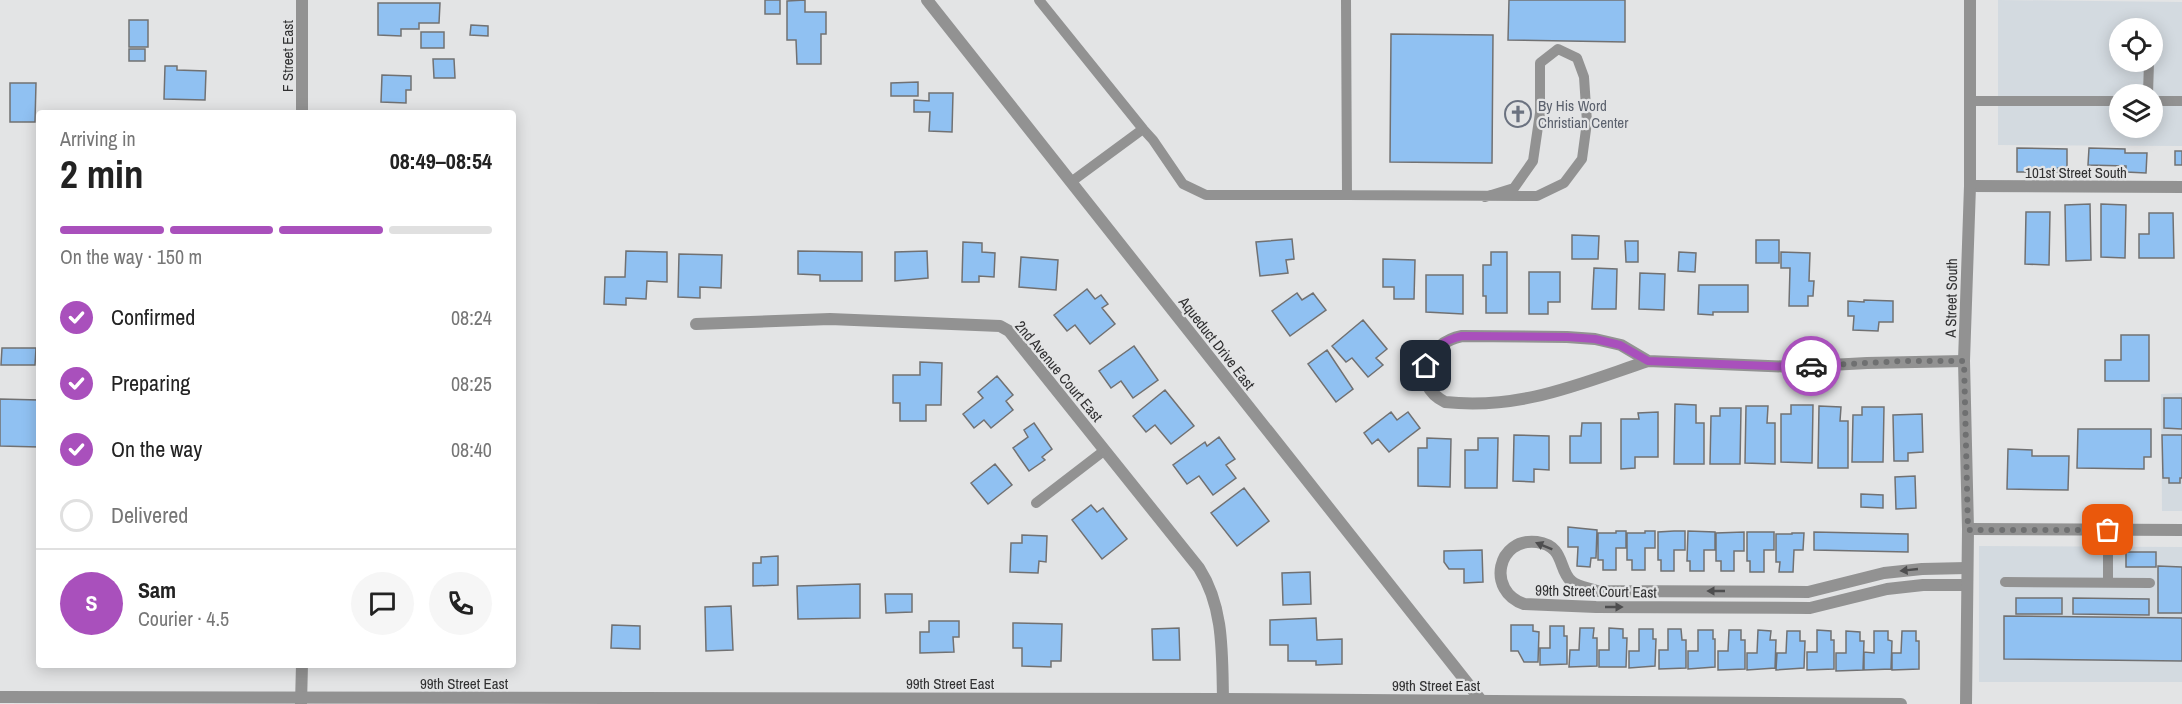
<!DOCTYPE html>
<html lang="en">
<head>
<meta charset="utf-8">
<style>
	:root { --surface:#fff; --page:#f6f6f6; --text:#222; --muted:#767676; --line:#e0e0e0; --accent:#a950bc }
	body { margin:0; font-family:"Archivo Narrow",sans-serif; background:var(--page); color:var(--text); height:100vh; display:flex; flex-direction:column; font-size:22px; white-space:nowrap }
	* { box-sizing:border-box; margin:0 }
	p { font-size:20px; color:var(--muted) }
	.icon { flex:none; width:33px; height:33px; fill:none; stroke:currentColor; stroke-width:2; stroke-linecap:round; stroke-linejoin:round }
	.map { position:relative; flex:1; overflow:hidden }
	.details { position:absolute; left:36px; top:110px; width:480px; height:558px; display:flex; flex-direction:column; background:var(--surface); border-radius:6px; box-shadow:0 3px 15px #0003 }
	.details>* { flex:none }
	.controls { position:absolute; left:2109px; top:18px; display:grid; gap:12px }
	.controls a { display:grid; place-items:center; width:54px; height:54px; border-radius:50%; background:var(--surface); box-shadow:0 3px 15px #0003; font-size:30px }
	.pin { position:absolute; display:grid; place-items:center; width:51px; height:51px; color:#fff; margin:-26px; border-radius:12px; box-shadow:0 3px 9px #0006 }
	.courier { position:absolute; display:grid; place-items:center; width:60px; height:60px; margin:-30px; border:4px solid #a950bc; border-radius:50%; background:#fff; color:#222; box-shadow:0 2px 8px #0007 }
	.headline em { font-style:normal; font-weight:700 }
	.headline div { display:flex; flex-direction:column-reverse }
	.headline { display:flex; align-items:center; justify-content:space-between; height:102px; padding:0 24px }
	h1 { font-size:39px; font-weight:700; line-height:45px }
	.bar { display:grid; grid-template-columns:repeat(4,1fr); gap:9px 6px; align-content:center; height:72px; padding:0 24px }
	.bar i { height:8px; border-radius:4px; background:var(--line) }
	.bar .current { background:var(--accent) }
	.bar p { grid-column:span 4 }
	.line { display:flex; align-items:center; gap:15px; padding:0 24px; border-top:2px solid var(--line) }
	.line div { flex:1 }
	.round { display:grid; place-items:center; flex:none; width:63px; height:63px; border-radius:32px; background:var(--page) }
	ol { padding:0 24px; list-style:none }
	li { display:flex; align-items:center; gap:18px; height:66px }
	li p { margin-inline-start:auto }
	li .icon { padding:6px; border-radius:50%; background:var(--accent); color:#fff; stroke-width:4 }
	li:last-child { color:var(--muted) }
	li i { width:33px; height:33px; border:3px solid var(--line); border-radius:50% }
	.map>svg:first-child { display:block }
</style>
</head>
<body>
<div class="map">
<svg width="2182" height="704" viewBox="0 0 2182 704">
	<rect width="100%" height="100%" fill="#e3e4e5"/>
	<!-- built -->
	<path fill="#d3dae0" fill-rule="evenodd" d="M1998 0 2182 2V146L1998 145ZM2120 28H2152V62H2120ZM2120 94H2152V128H2120Z
		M2182 393V511H2162L2161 394Z
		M1979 546 2182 547V682H1979Z"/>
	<!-- building -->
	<path fill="#90c1f2" stroke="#717172" stroke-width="1.5" d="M765 0H780V14H765Z
		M805 0V12H826V34H821V64H797L796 40H787V1Z
		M1509 0H1625V42L1508 40Z
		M378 3H440L439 23H419V29H401V36L378 35Z
		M129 20H148V47H129Z
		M471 25 488 26V36L470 35Z
		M421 32H444V48H421Z
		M1391 34 1493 35 1492 163 1390 162Z
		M129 49H145V61H129Z
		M433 59H454L455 78H434Z
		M165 66H177V70L206 71 205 100 164 99Z
		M382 75 411 76V90H406V103L381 102Z
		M918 82V96H891V83Z
		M10 83H36L35 122H10Z
		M929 93H953L952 132 929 131 930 112H914V100L929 101Z
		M2017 148 2067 149V168H2058V172H2017Z
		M2089 148 2125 149V153H2147L2146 173 2126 172V166L2088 165Z
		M2175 151H2182V165H2175Z
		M2090 204 2091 260 2066 261 2065 205Z
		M2101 204 2126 205 2125 258 2101 257Z
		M2026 212H2050L2049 265 2025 264Z
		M2149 213H2173L2174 258H2139V234H2149Z
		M1572 235 1599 236 1598 259H1572Z
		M1292 239 1294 259 1286 260 1288 273 1260 276 1256 242Z
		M1756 240H1779V263H1756Z
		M1625 241H1638V262H1626Z
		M963 242 982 243V252L995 253 994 277 979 276V282H962Z
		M626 251 667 252V282L647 281 646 299 626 298V305L604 304 605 277H625Z
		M798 251 862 252V281H820V275L798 274Z
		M927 251 928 278 895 281V252Z
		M1491 252H1507V313H1486V296H1483V265H1491Z
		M1679 252 1696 253 1695 272 1678 271Z
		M1781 252 1810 253 1809 281H1814L1813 296H1808V306H1789L1790 268H1781Z
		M679 254 722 255 721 288 700 287V298L678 297Z
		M1021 257 1058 260 1056 290 1019 287Z
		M1383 259 1415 260 1414 299H1394V287H1383Z
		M1594 268 1617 269 1616 309H1592Z
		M1529 272H1560V302H1548V314H1529Z
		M1640 273 1665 274 1664 310 1639 309Z
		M1426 275H1463V314L1426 312Z
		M1699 285H1748V312H1713V315L1698 314Z
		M1087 289 1095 299 1101 295 1108 304 1102 308 1115 324 1090 344 1075 325 1067 331 1054 315Z
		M1297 293 1302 300 1313 293 1326 310 1290 336 1272 311Z
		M1864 300 1893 301V322H1879L1878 331 1853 330 1854 316H1848V301L1864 302Z
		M1363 320 1387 349 1376 358 1383 365 1368 377 1352 358 1346 362 1332 346Z
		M2121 335H2149V381H2105V360H2121Z
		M1134 346 1158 380 1133 398 1121 381 1111 388 1099 371Z
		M2 348H36L35 365H1Z
		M1327 350 1353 389 1336 402 1308 364Z
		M920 362 942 363 941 405H926V421H900V403H893V375H920Z
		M997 376 1013 395 1006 401 1013 410 991 428 984 420 974 428 963 414 983 398 978 392Z
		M1165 390 1194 426 1171 444 1155 425 1146 432 1133 416Z
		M2164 398H2182V429L2164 428Z
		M0 399 39 400V447L0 446Z
		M1675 404 1696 405V423H1704V464H1674Z
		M1791 405H1813L1812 463 1781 462V414H1791Z
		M1746 406H1768L1767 423H1775V464L1745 463Z
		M1819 406 1841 407 1840 421H1848V468H1818Z
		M1862 407H1884L1883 462H1852L1853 415H1862Z
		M1720 408H1741L1740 464H1710L1711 416H1720Z
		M1391 412 1397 420 1408 412 1420 428 1389 452 1378 439 1372 444 1364 433Z
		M1658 412V457H1635V468L1621 469V419H1639L1638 413Z
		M1922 414 1923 452 1908 453V461H1894L1893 415Z
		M1034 423 1052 449 1042 457 1045 460 1029 471 1013 448 1028 437 1024 430Z
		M1582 423H1601V463H1570V436H1581Z
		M2078 429H2151V457H2144V469L2077 468Z
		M1514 435 1549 436V470L1534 469V482L1513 481Z
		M2162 435H2182V478H2180V483H2169V478H2163Z
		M1219 437 1235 459 1226 465 1236 478 1213 495 1199 476 1187 484 1173 465 1205 442 1207 446Z
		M1427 438 1451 439 1450 487 1418 486V448H1427Z
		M1478 438H1498L1497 488H1465V450H1478Z
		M2008 449 2032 450V456H2069L2068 490 2007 489Z
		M995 464 1012 485 988 504 971 483Z
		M1915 476 1916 508 1896 509 1895 477Z
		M1244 488 1269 521 1237 546 1211 513Z
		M1861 494 1883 495V508L1861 507Z
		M1091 505 1097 512 1103 508 1127 539 1102 559 1072 520Z
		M1568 527 1597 530 1596 558H1591L1590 567 1577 566 1578 547H1568Z
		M1616 531H1626V548H1616V570H1603V560H1598V533H1616Z
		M1645 531H1655V548H1645V570H1632V560H1627V533H1645Z
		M1674 531H1685V550H1674V571H1661V560H1658V532Z
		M1688 531 1715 532V550H1704V571H1690V561H1687Z
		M1744 532V551H1734V571H1721V561H1716V533Z
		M1747 532H1774V550H1764V572H1750V561H1747Z
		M1814 532 1908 534V552L1814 550Z
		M1792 533H1804L1803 550H1794L1793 572H1779L1780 562H1776V534H1792Z
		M1022 535 1047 536 1046 562 1039 561 1038 573 1010 572 1011 543H1022Z
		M1482 550 1483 582 1464 583V569H1449L1444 562V551Z
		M2126 552H2156V567H2126Z
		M778 556V585L753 586V563H761V557Z
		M2158 566 2182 567V613H2158Z
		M1310 572 1311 604 1283 605 1282 573Z
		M860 584V618L798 619 797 586Z
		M885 594H912V612L886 613Z
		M2016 598H2062V614H2016Z
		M2073 598 2149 599V615L2073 614Z
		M731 606 733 650 706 651 705 607Z
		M2004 616 2182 618V661L2004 659Z
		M1316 618 1317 640 1342 639V664L1316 665V661H1288V645H1270V620Z
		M929 621H959V637H953L954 652 920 653V632H929Z
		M1013 623 1062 624 1061 661H1051V667L1022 666V648H1013Z
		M612 625 640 626V649L611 648Z
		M1511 625H1533V631L1539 632 1538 662H1524L1518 651H1511Z
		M1550 626H1564V636H1567V664L1540 665V648H1550Z
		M1179 628 1180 660H1153L1152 629Z
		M1580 628H1594L1593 638H1597V666L1569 667 1570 650H1579Z
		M1609 628 1623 629V638H1627L1626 667H1599V650H1609Z
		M1639 629H1653V639H1656L1655 666 1629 668V651H1639Z
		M1668 629H1681L1682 640H1686V668L1659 669V650H1668Z
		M1698 630H1713V639H1715V667L1688 669V651H1698Z
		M1729 630H1741V640H1745V669L1718 670V651H1728Z
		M1758 630 1771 631 1770 640H1776L1775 668 1747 670V653H1757Z
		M1817 630 1831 631V640H1834V669L1807 670V652H1817Z
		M1787 631H1800V641H1805L1804 668 1776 670 1777 653H1786Z
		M1846 631 1860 632V641H1864L1863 670 1836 671V653H1846Z
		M1874 631H1888V640L1892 641 1891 669 1864 670V652L1874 653Z
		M1902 631H1916V641H1919V669L1892 670V653H1901Z"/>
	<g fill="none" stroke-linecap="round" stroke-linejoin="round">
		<!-- service -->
		<path stroke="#929292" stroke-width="10" d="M1039 0 1143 129
			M2148 94 2149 62
			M1969 101H2120
			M2152 101H2182
			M1071 182 1143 129 1153 140 1183 184 1206 195H1347L1346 0
			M1347 195 1537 196 1564 183 1582 159 1587 122 1584 77 1577 58 1558 49 1540 63V113L1533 161 1514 188 1485 197
			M1036 503 1105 450
			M2108 530V583
			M2005 582 2150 583"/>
		<!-- minor -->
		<path stroke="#929292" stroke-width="12" d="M927 0 1484 704
			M302 112V0
			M1970 186 2182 187
			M696 324 830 319 1000 326 1009 331 1199 568C1224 607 1222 653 1223 699
			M1648 361C1579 384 1521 410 1445 402 1409 384 1426 343 1462 336L1567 337 1595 339 1621 345 1648 361 1794 367 1867 363 1964 361
			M1968 529 2182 530
			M1967 585H1923L1887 589 1810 608 1596 607 1524 604C1486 591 1497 537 1537 542 1565 546 1558 569 1571 581 1577 587 1589 588 1597 591L1808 592 1884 573 1922 569 1967 568
			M301 704 302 664"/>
		<!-- tertiary -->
		<path stroke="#929292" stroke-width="12" d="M0 697 1223 699 1901 704
			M1966 704 1968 529 1964 361 1970 186V0"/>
	</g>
	<!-- one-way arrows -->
	<defs><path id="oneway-solid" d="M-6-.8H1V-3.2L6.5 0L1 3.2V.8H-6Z" transform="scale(1.5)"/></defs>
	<g fill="#4e4e4f">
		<use href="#oneway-solid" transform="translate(1544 546) rotate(-158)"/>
		<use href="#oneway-solid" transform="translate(1909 570) rotate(174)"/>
		<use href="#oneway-solid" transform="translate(1716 591) rotate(-180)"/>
		<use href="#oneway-solid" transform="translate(1614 607)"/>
	</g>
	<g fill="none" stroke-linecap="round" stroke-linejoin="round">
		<!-- done -->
		<path stroke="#6f7071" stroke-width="6" stroke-dasharray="0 10.8" d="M1811 366 1903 361H1964L1968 530H2108"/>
		<!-- route -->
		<path stroke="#a950bc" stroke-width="8" d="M1426 366C1431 348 1444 340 1462 336L1568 337 1595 339 1620 345 1648 361 1794 367 1811 366"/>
	</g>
	<!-- icons -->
	<defs>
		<symbol id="church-ring" viewBox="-11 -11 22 22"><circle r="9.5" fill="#e3e4e5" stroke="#6b7280" stroke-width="1.5"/><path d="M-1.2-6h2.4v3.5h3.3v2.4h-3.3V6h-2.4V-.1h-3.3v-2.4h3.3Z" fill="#6b7280"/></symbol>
	</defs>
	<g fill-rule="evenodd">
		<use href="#church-ring" x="1503" y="99" width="30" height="30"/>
	</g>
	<g text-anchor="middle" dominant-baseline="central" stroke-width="4.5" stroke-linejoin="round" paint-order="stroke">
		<!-- street labels -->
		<g font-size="15" fill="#313132" stroke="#e3e4e5">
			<text transform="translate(287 56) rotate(-90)">F Street East</text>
			<text x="2076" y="172">101st Street South</text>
			<text transform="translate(1951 298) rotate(-89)">A Street South</text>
			<text transform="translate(1217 343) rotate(52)">Aqueduct Drive East</text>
			<text transform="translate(1059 371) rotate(50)">2nd Avenue Court East</text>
			<text transform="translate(1596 591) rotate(1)">99th Street Court East</text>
			<text x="464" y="683">99th Street East</text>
			<text x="950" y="683">99th Street East</text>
			<text x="1436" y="685">99th Street East</text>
		</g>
		<!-- worship labels -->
		<g font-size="15" fill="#5b616d" stroke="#e3e4e5" text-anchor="start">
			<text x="1538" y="105">By His Word<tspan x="1538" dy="17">Christian Center</tspan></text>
		</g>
	</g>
</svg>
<div class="controls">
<a><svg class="icon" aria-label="locate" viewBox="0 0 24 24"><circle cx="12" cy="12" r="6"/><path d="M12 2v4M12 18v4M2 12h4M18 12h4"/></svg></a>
<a><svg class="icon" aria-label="layers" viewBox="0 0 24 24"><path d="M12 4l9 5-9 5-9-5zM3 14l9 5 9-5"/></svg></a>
</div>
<div class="pin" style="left:2108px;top:530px;background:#ea580c"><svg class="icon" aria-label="bag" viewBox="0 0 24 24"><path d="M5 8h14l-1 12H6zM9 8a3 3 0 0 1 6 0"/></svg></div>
<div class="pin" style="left:1426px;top:366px;background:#1f2937"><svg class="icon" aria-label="home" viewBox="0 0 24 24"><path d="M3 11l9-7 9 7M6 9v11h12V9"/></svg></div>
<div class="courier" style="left:1811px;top:366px"><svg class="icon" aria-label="car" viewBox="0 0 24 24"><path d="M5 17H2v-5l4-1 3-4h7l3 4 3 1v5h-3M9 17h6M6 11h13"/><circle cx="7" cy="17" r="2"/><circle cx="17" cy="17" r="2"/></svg></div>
<section class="details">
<div class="headline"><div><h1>2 min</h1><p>Arriving in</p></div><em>08:49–08:54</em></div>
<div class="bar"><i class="current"></i><i class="current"></i><i class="current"></i><i></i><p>On the way · 150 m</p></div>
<ol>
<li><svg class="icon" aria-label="check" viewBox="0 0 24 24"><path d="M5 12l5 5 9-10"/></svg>Confirmed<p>08:24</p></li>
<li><svg class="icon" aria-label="check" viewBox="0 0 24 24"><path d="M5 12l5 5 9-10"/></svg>Preparing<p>08:25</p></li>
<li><svg class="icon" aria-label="check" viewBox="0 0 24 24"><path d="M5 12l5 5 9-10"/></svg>On the way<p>08:40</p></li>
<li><i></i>Delivered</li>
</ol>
<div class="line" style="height:108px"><b class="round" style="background:var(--accent);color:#fff">S</b><div><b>Sam</b><p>Courier · 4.5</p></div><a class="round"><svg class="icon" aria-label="chat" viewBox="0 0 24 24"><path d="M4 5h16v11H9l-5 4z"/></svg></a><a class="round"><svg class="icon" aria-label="phone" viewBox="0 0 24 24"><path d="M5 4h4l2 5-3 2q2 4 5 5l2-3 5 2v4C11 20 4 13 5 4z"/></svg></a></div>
</section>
</div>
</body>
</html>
